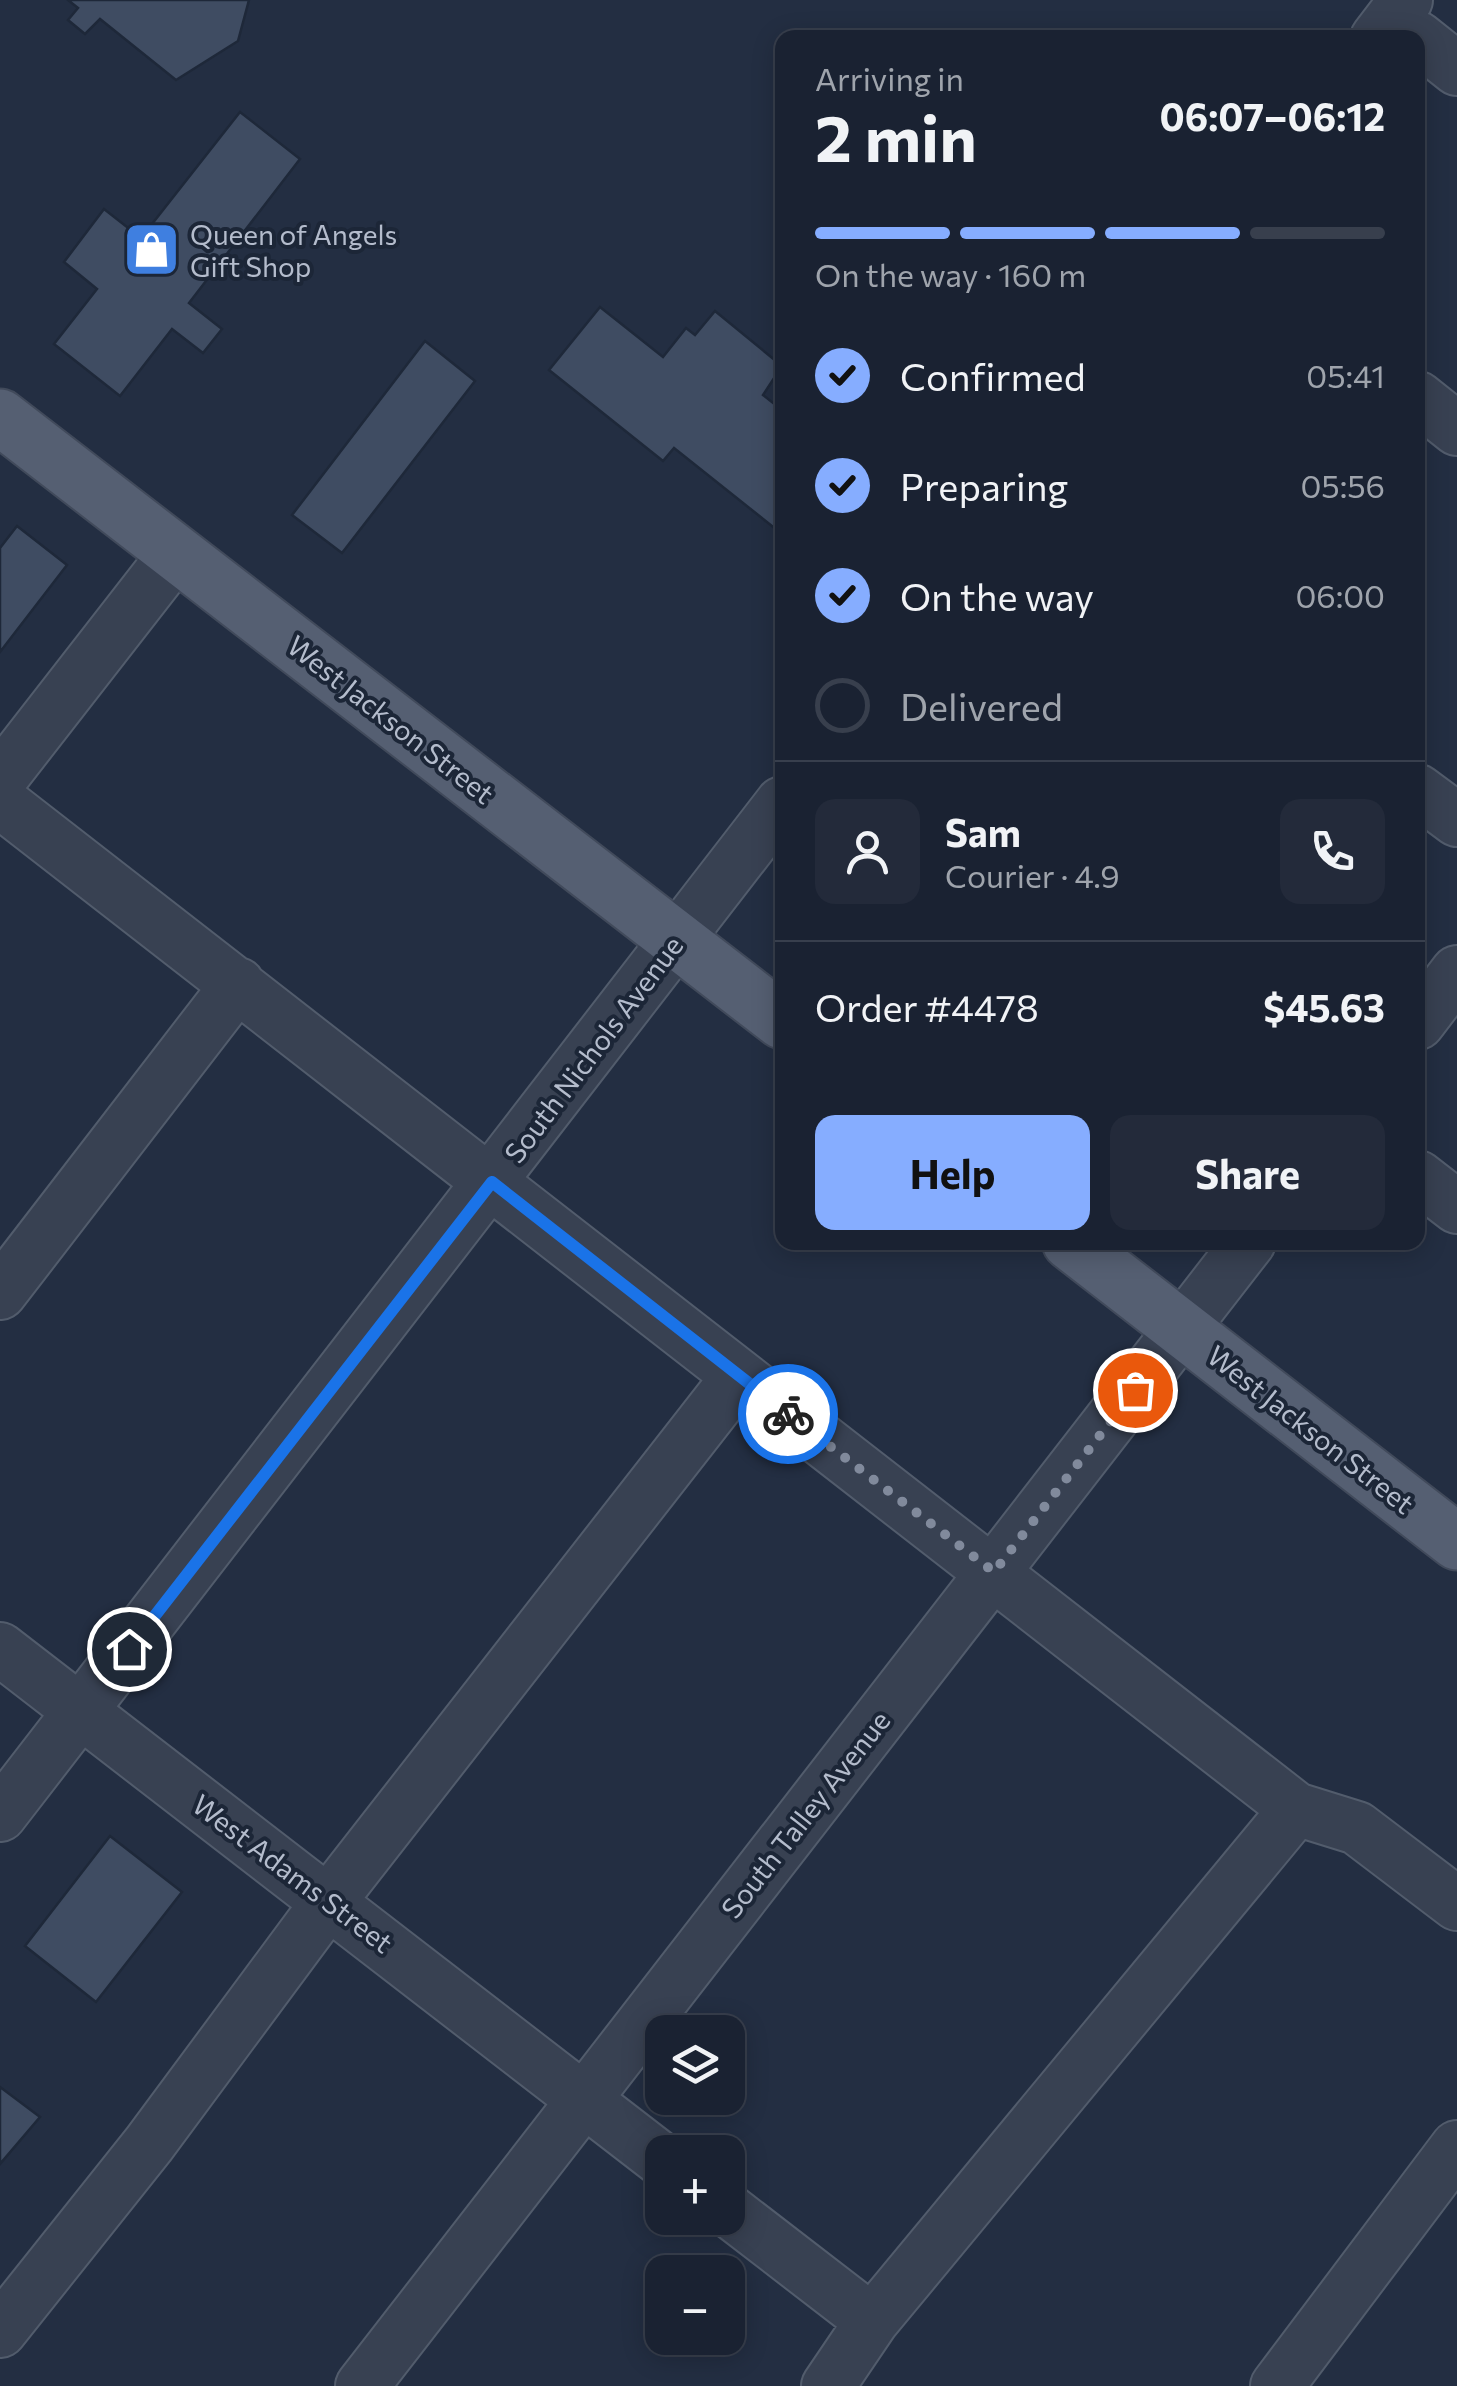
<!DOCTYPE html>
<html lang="en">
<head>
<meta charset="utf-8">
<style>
	:root { --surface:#1a2232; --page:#232a3a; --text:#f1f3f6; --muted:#9fa4ac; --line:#383f4d; --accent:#86adff }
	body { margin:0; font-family:Commissioner,sans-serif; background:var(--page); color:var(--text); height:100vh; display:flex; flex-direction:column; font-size:38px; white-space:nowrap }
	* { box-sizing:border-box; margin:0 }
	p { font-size:32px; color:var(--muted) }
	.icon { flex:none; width:55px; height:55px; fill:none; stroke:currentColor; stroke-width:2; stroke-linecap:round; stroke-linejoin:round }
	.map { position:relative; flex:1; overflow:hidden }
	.side { position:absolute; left:775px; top:30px; width:650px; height:1220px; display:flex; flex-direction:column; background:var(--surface); border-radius:20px; box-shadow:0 5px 25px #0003,0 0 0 2px var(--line) }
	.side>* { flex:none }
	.tools { position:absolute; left:645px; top:2015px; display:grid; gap:20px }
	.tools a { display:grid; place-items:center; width:100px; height:100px; border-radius:20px; background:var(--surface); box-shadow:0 5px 25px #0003,0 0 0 2px var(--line); font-size:50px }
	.pin { position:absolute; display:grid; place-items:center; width:85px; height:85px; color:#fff; margin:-42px; border:5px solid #fff; border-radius:50%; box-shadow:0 2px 10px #0007 }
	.courier { position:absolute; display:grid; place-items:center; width:100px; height:100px; margin:-50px; border:8px solid #1a73e8; border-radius:50%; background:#fff; color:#222; box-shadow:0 2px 12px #0007 }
	.head em { font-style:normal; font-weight:700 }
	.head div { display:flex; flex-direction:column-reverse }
	.head { display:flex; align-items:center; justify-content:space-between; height:170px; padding:0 40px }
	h1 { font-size:65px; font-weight:700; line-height:75px }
	.bar { display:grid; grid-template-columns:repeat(4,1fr); gap:15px 10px; align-content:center; height:120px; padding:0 40px }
	.bar i { height:12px; border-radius:8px; background:var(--line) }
	.bar .active { background:var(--accent) }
	.bar p { grid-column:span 4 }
	.line { display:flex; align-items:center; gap:25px; padding:0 40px; border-top:2px solid var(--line) }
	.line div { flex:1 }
	.round { display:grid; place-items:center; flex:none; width:105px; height:105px; border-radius:20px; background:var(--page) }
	ol { padding:0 40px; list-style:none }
	li { display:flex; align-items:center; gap:30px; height:110px }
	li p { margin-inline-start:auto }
	li .icon { padding:10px; border-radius:50%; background:var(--accent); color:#111; stroke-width:4 }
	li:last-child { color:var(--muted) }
	li i { width:55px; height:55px; border:5px solid var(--line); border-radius:50% }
	.primary-button { display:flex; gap:20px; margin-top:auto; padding:20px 40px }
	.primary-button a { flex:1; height:115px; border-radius:20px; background:var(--accent); color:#111; font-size:40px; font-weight:700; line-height:115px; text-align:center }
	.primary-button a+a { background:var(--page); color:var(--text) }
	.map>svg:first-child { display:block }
</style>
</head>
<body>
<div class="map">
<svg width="1457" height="2386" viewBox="0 0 1457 2386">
	<rect width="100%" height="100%" fill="#232e42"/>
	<!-- building -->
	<path fill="#3f4c62" stroke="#1e2839" stroke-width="2.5" d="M68 0H249L238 41 176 80 100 19 85 34 68 20 78 8Z
		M240 112 300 159 189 303 222 329 203 353 172 329 120 396 54 344 97 289 64 262 104 209 141 238Z
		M600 307 663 357 686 328 695 335 715 311 782 366 763 395 782 410V534L674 448 663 461 549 370Z
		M425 341 475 381 342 553 292 515Z
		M17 526 67 565 0 652V548Z
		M110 1836 182 1892 96 2002 25 1946Z
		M0 2087 40 2117 0 2164Z"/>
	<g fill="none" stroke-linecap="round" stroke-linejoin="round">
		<defs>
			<path id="minor" d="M1377 38 1406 0
				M1418 38 1457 69
				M1418 398 1457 429
				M0 779 176 553
				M1418 791 1457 820
				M0 801 1296 1809 1357 1828 1457 1904
				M1418 1023 1457 972
				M1418 1177 1457 1207
				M0 1293 238 984
				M0 1649 662 2160
				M0 1815 782 803
				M728 2210 872 2321
				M0 2331 149 2144 329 1901 739 1376
				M362 2386 1249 1242
				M828 2386 872 2321 1296 1809
				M1277 2386 1457 2147"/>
			<path id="major" d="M0 417 782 1021
				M1070 1242 1457 1542"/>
		</defs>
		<!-- minor casing -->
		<use href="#minor" stroke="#525c6c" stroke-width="56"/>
		<!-- major casing -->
		<use href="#major" stroke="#414a5b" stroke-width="59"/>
		<!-- minor -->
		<use href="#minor" stroke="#384152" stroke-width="52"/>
		<!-- major -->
		<use href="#major" stroke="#555f72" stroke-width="55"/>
	</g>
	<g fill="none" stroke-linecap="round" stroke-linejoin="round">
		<!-- done -->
		<path stroke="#818a9c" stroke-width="10" stroke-dasharray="0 18" d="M788 1414 994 1572 1135 1390"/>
		<!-- route -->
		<path stroke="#1a73e8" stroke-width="12" d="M129 1649 492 1182 788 1414"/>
	</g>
	<!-- icons -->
	<defs>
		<symbol id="shop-square" viewBox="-11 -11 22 22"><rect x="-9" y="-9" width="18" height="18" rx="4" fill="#3f7fe0" stroke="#1c2637"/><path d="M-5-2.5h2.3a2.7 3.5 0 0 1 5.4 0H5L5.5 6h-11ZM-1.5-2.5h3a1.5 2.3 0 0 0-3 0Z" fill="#fff"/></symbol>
	</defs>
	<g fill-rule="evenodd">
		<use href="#shop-square" x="120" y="218" width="63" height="63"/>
	</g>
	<g text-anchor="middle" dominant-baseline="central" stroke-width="8" stroke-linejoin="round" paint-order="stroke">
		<!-- poi labels -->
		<g font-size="28" fill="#b4bccc" stroke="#1c2637" text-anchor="start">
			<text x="190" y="234">Queen of Angels<tspan x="190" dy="32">Gift Shop</tspan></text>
		</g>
		<!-- street labels -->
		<g font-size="28" fill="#b4bccc" stroke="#1c2637">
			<text transform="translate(391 719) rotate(38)">West Jackson Street</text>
			<text transform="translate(593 1049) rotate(-53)">South Nichols Avenue</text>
			<text transform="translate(1311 1429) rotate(38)">West Jackson Street</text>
			<text transform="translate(805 1814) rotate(-52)">South Talley Avenue</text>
			<text transform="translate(293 1873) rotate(37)">West Adams Street</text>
		</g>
	</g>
</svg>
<div class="tools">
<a><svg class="icon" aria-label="layers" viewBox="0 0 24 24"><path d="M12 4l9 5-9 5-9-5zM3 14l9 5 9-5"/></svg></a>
<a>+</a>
<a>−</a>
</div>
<div class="pin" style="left:1135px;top:1390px;background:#ea580c"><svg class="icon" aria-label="bag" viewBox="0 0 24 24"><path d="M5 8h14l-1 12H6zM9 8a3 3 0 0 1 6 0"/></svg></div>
<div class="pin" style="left:129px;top:1649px;background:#1f2937"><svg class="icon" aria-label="home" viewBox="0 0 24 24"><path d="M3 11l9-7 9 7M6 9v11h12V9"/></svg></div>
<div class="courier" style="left:788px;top:1414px"><svg class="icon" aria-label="bike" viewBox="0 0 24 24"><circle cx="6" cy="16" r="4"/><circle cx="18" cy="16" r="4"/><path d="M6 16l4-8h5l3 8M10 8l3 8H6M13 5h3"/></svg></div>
<section class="side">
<div class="head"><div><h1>2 min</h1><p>Arriving in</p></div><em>06:07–06:12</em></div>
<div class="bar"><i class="active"></i><i class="active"></i><i class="active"></i><i></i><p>On the way · 160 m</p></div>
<ol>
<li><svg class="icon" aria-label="check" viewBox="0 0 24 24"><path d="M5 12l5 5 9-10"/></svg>Confirmed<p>05:41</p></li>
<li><svg class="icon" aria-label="check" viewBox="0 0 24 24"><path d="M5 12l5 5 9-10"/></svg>Preparing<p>05:56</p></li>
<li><svg class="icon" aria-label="check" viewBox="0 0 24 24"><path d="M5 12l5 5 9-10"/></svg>On the way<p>06:00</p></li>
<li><i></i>Delivered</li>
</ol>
<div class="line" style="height:180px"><a class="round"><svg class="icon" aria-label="person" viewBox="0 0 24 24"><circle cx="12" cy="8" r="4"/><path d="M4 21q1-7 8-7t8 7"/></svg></a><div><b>Sam</b><p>Courier · 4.9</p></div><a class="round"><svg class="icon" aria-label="phone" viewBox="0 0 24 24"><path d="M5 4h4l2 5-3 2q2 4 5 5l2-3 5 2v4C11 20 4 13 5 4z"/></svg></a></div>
<div class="line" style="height:130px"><div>Order #4478</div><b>$45.63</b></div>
<div class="primary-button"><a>Help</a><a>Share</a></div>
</section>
</div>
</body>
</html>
